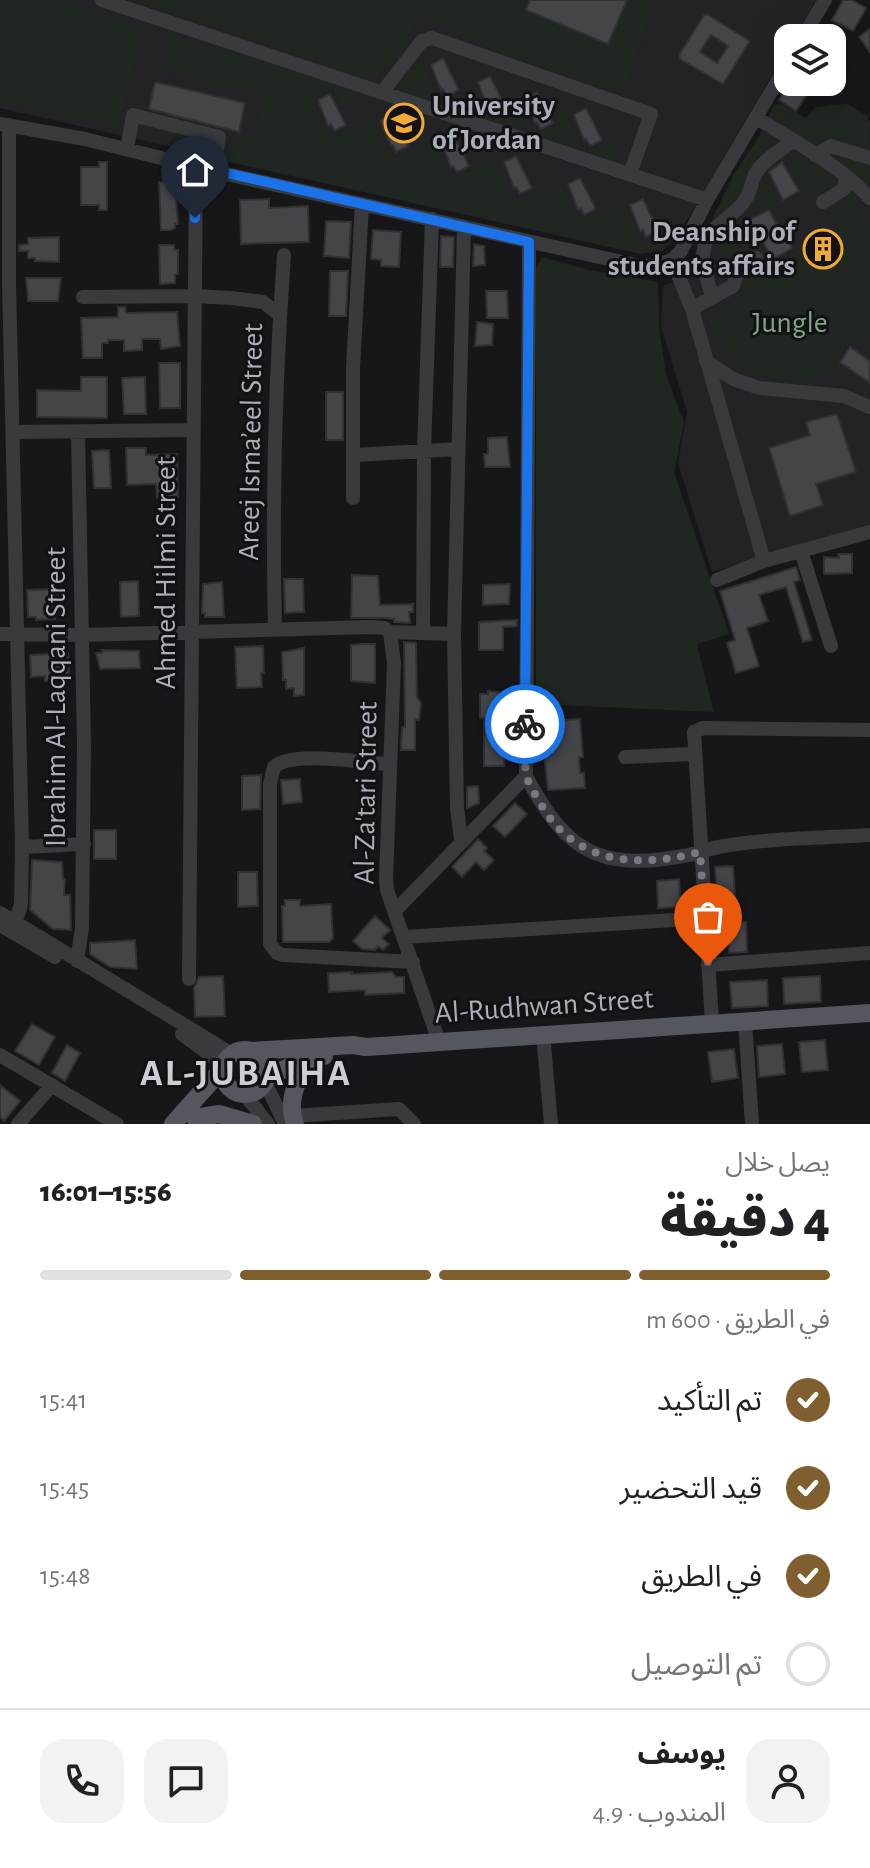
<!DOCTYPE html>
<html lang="ar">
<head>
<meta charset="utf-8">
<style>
	:root { --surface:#fff; --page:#f2f2f2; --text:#202124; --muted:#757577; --line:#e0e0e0; --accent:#7e5f2d }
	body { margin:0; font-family:"Alegreya Sans","Noto Sans Arabic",sans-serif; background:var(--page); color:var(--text); direction:rtl; height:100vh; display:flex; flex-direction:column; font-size:30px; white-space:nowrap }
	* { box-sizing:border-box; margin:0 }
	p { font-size:26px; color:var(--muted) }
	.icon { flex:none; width:44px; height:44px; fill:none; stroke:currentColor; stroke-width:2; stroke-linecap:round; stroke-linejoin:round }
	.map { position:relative; height:1124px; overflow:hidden; direction:ltr }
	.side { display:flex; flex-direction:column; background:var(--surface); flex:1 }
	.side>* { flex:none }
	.tools { position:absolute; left:774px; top:24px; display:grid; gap:16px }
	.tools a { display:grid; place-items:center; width:72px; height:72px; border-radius:16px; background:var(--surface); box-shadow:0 8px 32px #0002; font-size:40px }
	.pin { position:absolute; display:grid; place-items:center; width:68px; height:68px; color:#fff; margin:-82px -34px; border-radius:50% 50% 50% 0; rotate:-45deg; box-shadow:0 0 8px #0007 }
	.pin .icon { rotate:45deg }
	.courier { position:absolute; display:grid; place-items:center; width:80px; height:80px; margin:-40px; border:6px solid #1a73e8; border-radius:50%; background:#fff; color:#222; box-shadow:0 2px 10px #0007 }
	.headline em { font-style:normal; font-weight:800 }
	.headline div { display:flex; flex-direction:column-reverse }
	.headline { display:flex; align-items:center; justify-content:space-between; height:136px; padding:0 40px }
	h1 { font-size:52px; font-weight:800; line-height:60px }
	.bar { display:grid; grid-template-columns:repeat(4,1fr); gap:12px 8px; align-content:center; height:96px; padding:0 40px }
	.bar i { height:10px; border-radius:6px; background:var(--line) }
	.bar .active { background:var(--accent) }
	.bar p { grid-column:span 4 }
	.line { display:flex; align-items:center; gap:20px; padding:0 40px; border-top:2px solid var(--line) }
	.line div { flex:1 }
	.round { display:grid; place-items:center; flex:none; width:84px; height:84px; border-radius:24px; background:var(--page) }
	ol { padding:0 40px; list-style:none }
	li { display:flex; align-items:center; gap:24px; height:88px }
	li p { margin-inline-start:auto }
	li .icon { padding:8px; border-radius:50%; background:var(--accent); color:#fff; stroke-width:4 }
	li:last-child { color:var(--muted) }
	li i { width:44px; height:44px; border:4px solid var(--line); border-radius:50% }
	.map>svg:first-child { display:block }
</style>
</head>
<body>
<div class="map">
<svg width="870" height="1124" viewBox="0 0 870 1124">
	<rect width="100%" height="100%" fill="#171719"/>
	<!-- built -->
	<path fill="#232326" d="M0 0H816L793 38H788V47L676 239 662 251 641 254 0 108Z
		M847 104 870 121V526L712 572 678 463 687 412 661 326 663 286 686 277 690 264 733 176 758 138 774 105 785 106 806 118 816 107Z"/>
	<!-- green -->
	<path fill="#1f2720" d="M0 0H56L142 28 118 128 0 100Z
		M137 0H655L622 93 507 56 421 16C408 35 392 75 366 78Z
		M172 35 355 90 361 98 342 106 333 89 312 100 331 138 372 121 392 159 433 140 452 180 493 161 514 202 536 192 539 198 560 187 578 223 599 212 601 215 623 205 642 243 683 220C674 242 664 248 641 254L220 160 222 153 255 136 263 96 164 70Z
		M422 63 442 100 471 92 476 95 485 111 488 110 493 117 510 109 506 100 543 83 545 86 518 98 532 127 539 133 560 124 557 117 591 101 593 103 567 116 586 152 608 141 617 163 398 89 406 75Z
		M782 104 806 118 816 107 847 104 868 116 870 148 852 140 826 137 821 144 811 145 770 116 774 105Z
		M764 136 769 138 773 146C760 158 756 175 746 190 739 201 726 213 714 220L733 176 758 138Z
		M793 151 818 165 836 184 812 198 787 158Z
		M856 157 870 162V184L836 161Z
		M762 175 765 187 771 185 777 201 751 215 745 209Z
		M852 187 862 197 855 204 870 224V334L868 337 848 346 821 376 792 386 739 368 712 326 713 319 736 298V285L752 268 750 265 764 256 769 261 782 260 807 244 824 272 841 261 837 239 826 216 847 203Z
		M735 220 741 230H747L762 248 758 254 735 262 729 256 723 258 712 237 723 230 724 235Z
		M542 257 589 270 658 282 659 327 666 374 684 423 674 472 729 634 697 644 714 712 536 704V268Z"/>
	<!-- building -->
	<path fill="#444549" stroke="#313135" stroke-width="2" fill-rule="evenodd" d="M530 0H627L608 44 526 10Z
		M843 0H852L866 8 853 31 832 20Z
		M704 15H708L750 41 723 84 680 59 679 55ZM711 35 728 46 717 63 700 52Z
		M870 29V52L859 37Z
		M443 58 459 90 447 96 443 89 441 90 431 65Z
		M490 76 506 108 494 114 490 107 488 108 478 82Z
		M155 82 245 103 239 132 149 109Z
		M790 82H815L796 111 779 100Z
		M537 92 553 123 541 129 537 122 535 123 525 98Z
		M330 94 346 125 334 131 331 124 328 126 318 100Z
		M586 108 602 140 590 146 586 139 584 140 574 115Z
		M393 114 408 146 396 152 393 145 391 146 380 120Z
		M453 135 469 166 457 172 453 166 451 167 441 141Z
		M516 156 532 188 520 194 516 187 514 188 504 162Z
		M99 162H107V210H99V205H81V167H99Z
		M782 162 799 191 783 200 769 172Z
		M580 178 596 209 584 215 581 208 578 210 568 184Z
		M171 181 175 188H178L179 198 176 199 178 224H175V228L171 230H161L159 182Z
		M269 199V208L308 206 309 242 241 244 240 200Z
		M643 199 658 231 646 237 643 230 640 231 630 205Z
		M769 210 785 240 788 239 792 248 773 259 749 220Z
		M326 221 351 222 349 258 324 256Z
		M822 229 840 260 825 269 806 238Z
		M373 230 401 232 399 267 381 266V260L371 259Z
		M441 236 454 237 453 267H440Z
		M59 237V262L35 261V258H28V251H19V245L28 244V238Z
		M474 244 484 246 485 265 473 266Z
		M159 245H174V250H178V274H175V283L160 284Z
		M330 271H348L346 316H329Z
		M26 278H61L58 301H28Z
		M486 291H507L508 318H487Z
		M118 307H125L126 313 177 312 180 346 161 349 160 339H142V350L124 351V340H108V343H102V358H83L81 318 118 317Z
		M477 322 493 324 492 345 475 346Z
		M850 347 870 361V383L840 362Z
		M159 363H180V408H160Z
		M81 377H107V418L37 417V390L81 391Z
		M145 377 146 414H124L122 378Z
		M326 392H343V440H326Z
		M837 414 856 472 816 484 823 505 790 516 769 448 810 435 806 422Z
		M507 437 510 467H485L484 454H488V438Z
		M126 448H146V455L177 454 178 497 157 498 156 484 127 485Z
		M109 450 111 488H94L92 451Z
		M838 554H852V573L824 574V557L839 558Z
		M796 567 800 580 794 582 812 640 803 642 786 587 759 595 768 621 747 628 759 666 736 673 727 643 735 640 720 591Z
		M352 575 378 576 380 605 413 604V612H409L410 623 394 622V619L385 618H351Z
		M284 579H303L304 612 285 613Z
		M138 581 139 616 121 617 120 582Z
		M222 582 224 617H205V613H202L203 584Z
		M510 584 509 604 483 605V585Z
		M55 589V595H58L59 615H55V619L36 620V617H28L27 590Z
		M517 620V626L503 627V650H479V622Z
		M404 642 416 643 417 697 421 703 419 720 415 719V750H401L402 727H405Z
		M363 644H375V683L351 681V645Z
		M263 646 264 673H261L262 687 237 688 235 647Z
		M304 648V695L294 696V688L286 689V680H283L282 652Z
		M102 650 139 651 140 668 100 669 96 653H102Z
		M68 653 69 680 45 681V676L31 677 30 655Z
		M488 691 506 693 504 766H484V718H480V694H488Z
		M580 719 583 757H579L580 773H584L585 788 548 790 543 746 545 745V740H549L548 735H556V727L563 726V720Z
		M261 775 260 809 242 810V776Z
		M300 779 302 802 283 804 281 780Z
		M478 786 479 803 467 808V787Z
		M515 803 527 814 505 837 493 826Z
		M94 830H116V859H94Z
		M478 839 487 848 484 851 494 860 484 870 476 862 462 877 452 867Z
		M32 860 62 862 63 879H65L64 895H70L71 930 53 929 30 910Z
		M733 866 735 897 717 898 715 867Z
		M238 872H257L258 906 238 907Z
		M679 879 681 907 658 908 657 881Z
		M285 900H300V906L331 904 333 938 329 942H283L282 906H285Z
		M375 916 390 930 382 938 389 944 383 950 378 946 375 950 362 949 353 941Z
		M746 922 747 952 729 953 728 923Z
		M135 940 137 969 110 967 90 954V943Z
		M352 972V974L392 972 396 977H404V993L365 995V990L329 992 328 973Z
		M223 976 225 1016 195 1017 194 988 199 977Z
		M820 976 821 1002 784 1004 783 978Z
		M767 980 768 1006 732 1008 730 982Z
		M32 1024 55 1037 39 1065 15 1051Z
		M825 1040 828 1070 802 1072 799 1042Z
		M782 1044 785 1074 759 1077 757 1046Z
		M67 1045 80 1053 65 1081 52 1073Z
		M734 1049 738 1078 712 1082 708 1052Z
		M0 1085 20 1101 4 1121 0 1117Z"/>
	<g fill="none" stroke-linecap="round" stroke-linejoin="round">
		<!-- minor -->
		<path stroke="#383a3e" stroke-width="14" d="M102 0 707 200
			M802 38 825 0
			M383 91 422 41 432 38 651 114 630 174
			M757 118C795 142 839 165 870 198
			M0 124 85 139 213 171 640 266 657 265 672 260 681 251 707 200 788 63
			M9 125V283L22 847 21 905 12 932
			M127 149 133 115 219 137 213 171
			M815 155 831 146 870 158
			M823 202 844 189 846 177
			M529 242 526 776C565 849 597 872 683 856 697 854 710 848 724 846 772 838 822 838 870 835
			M672 260 692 309 764 561
			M83 297 193 296 231 298 263 302 280 315
			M711 298 733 286 741 262 756 258
			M692 309 711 298C711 284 702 270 703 255 705 224 735 219 747 197 753 184 752 174 763 164 772 155 783 149 792 141
			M706 361 733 379 759 388 844 396 870 407
			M14 432 192 430
			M355 455 458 449
			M353 498V368L362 204
			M801 551 831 646
			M717 580 764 561 870 532
			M275 630C272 505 275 379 284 255
			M390 632 394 663 386 879 387 890 439 1042
			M423 632 424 451 432 219
			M0 634 82 635 371 627 384 628 390 632 454 634
			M625 757 693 754
			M389 764C362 763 293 750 274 767L270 784V944L277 953 283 955 413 962
			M461 840 457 808 454 634 464 227
			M22 847 84 844
			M396 910 526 776
			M0 913 232 1054
			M0 925 55 957
			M405 937 705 918
			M77 961 82 928 84 744 78 433
			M708 965 870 953
			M189 979 196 166
			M745 1021 752 1124
			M712 1023 694 732 703 728 870 730
			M543 1033 551 1124
			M182 1034 224 1065
			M0 1055 117 1124
			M265 1082 285 1124
			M245 1095 268 1124
			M292 1116 399 1109 414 1124
			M18 1124 52 1085"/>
		<!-- major -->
		<path stroke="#54575d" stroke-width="18" d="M223 1072a22 22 0 1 1 44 0a22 22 0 1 1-44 0Z
			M252 1051 353 1045 366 1047 870 1013
			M267 1077 309 1058 324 1056
			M195 1118 219 1114 253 1124
			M173 1124 222 1069
			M295 1124C286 1099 298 1080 309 1058"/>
	</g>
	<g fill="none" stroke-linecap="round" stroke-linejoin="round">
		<!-- done -->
		<path stroke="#777a81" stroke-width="8" stroke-dasharray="0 14.4" d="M525 724C525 740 524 757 526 773 527 784 537 796 542 806 576 865 640 868 700 852L708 965"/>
		<!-- route -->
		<path stroke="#1a73e8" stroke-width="10" d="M195 218 196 166 529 242 525 724"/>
	</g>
	<!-- icons -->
	<defs>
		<symbol id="university-ring" viewBox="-11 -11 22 22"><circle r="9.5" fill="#121214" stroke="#f2aa37" stroke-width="1.5"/><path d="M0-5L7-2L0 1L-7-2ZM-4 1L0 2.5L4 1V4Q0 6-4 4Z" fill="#f2aa37"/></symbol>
		<symbol id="building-ring" viewBox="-11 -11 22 22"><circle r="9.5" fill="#121214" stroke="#f2aa37" stroke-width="1.5"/><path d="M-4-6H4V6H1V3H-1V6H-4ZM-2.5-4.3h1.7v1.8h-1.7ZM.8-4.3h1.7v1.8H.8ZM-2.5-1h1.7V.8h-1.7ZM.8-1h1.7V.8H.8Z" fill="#f2aa37"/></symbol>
	</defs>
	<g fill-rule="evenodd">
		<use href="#university-ring" x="382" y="101" width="44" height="44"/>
		<use href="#building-ring" x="801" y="227" width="44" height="44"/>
	</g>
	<g text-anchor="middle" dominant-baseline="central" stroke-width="6" stroke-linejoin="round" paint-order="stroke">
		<!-- poi labels -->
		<g font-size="30" font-weight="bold" fill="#aaafb9" stroke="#121214" text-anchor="start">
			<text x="432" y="106">University<tspan x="432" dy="34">of Jordan</tspan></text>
			<text x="795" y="232" text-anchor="end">Deanship of<tspan x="795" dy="34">students affairs</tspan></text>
		</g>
		<!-- park labels -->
		<g font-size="30" fill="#81a481" stroke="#121214">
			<text x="790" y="323">Jungle</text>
		</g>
		<!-- street labels -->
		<g font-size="30" fill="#aaafb9" stroke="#121214">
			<text transform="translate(251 442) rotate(-89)">Areej Isma’eel Street</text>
			<text transform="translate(166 573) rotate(-90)">Ahmed Hilmi Street</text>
			<text transform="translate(56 697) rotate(-90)">Ibrahim Al-Laqqani Street</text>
			<text transform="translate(366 793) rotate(-89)">Al-Za'tari Street</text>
			<text transform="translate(544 1006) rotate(-4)">Al-Rudhwan Street</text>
		</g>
		<!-- district labels -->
		<g font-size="38" font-weight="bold" letter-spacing="2" fill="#cbced5" stroke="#121214">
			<text x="246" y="1074">AL-JUBAIHA</text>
		</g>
	</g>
</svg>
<div class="tools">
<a><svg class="icon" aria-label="layers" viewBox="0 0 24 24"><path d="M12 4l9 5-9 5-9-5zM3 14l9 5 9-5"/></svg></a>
</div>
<div class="pin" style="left:708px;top:965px;background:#ea580c"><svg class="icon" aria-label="bag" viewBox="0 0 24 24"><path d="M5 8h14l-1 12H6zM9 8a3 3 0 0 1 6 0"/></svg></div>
<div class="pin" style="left:195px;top:218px;background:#1f2937"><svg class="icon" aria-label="home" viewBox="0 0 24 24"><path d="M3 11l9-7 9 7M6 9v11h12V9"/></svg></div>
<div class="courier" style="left:525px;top:724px"><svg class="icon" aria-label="bike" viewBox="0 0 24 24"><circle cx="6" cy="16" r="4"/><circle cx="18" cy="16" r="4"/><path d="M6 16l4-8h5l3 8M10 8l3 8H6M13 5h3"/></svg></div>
</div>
<section class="side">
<div class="headline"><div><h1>4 دقيقة</h1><p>يصل خلال</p></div><em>15:56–16:01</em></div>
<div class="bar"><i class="active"></i><i class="active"></i><i class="active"></i><i></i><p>في الطريق · 600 m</p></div>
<ol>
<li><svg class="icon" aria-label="check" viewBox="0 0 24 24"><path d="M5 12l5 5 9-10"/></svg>تم التأكيد<p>15:41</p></li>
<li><svg class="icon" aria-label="check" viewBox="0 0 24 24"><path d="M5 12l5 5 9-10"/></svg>قيد التحضير<p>15:45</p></li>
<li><svg class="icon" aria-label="check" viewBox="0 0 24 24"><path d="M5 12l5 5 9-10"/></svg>في الطريق<p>15:48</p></li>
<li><i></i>تم التوصيل</li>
</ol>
<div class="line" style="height:144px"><a class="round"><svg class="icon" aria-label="person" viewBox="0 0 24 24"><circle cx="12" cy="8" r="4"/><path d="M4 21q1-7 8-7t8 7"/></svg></a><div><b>يوسف</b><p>المندوب · 4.9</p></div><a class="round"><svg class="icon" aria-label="chat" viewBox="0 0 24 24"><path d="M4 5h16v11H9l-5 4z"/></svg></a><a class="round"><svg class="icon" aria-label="phone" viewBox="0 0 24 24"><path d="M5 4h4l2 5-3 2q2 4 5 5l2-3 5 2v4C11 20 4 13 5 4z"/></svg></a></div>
</section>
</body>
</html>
